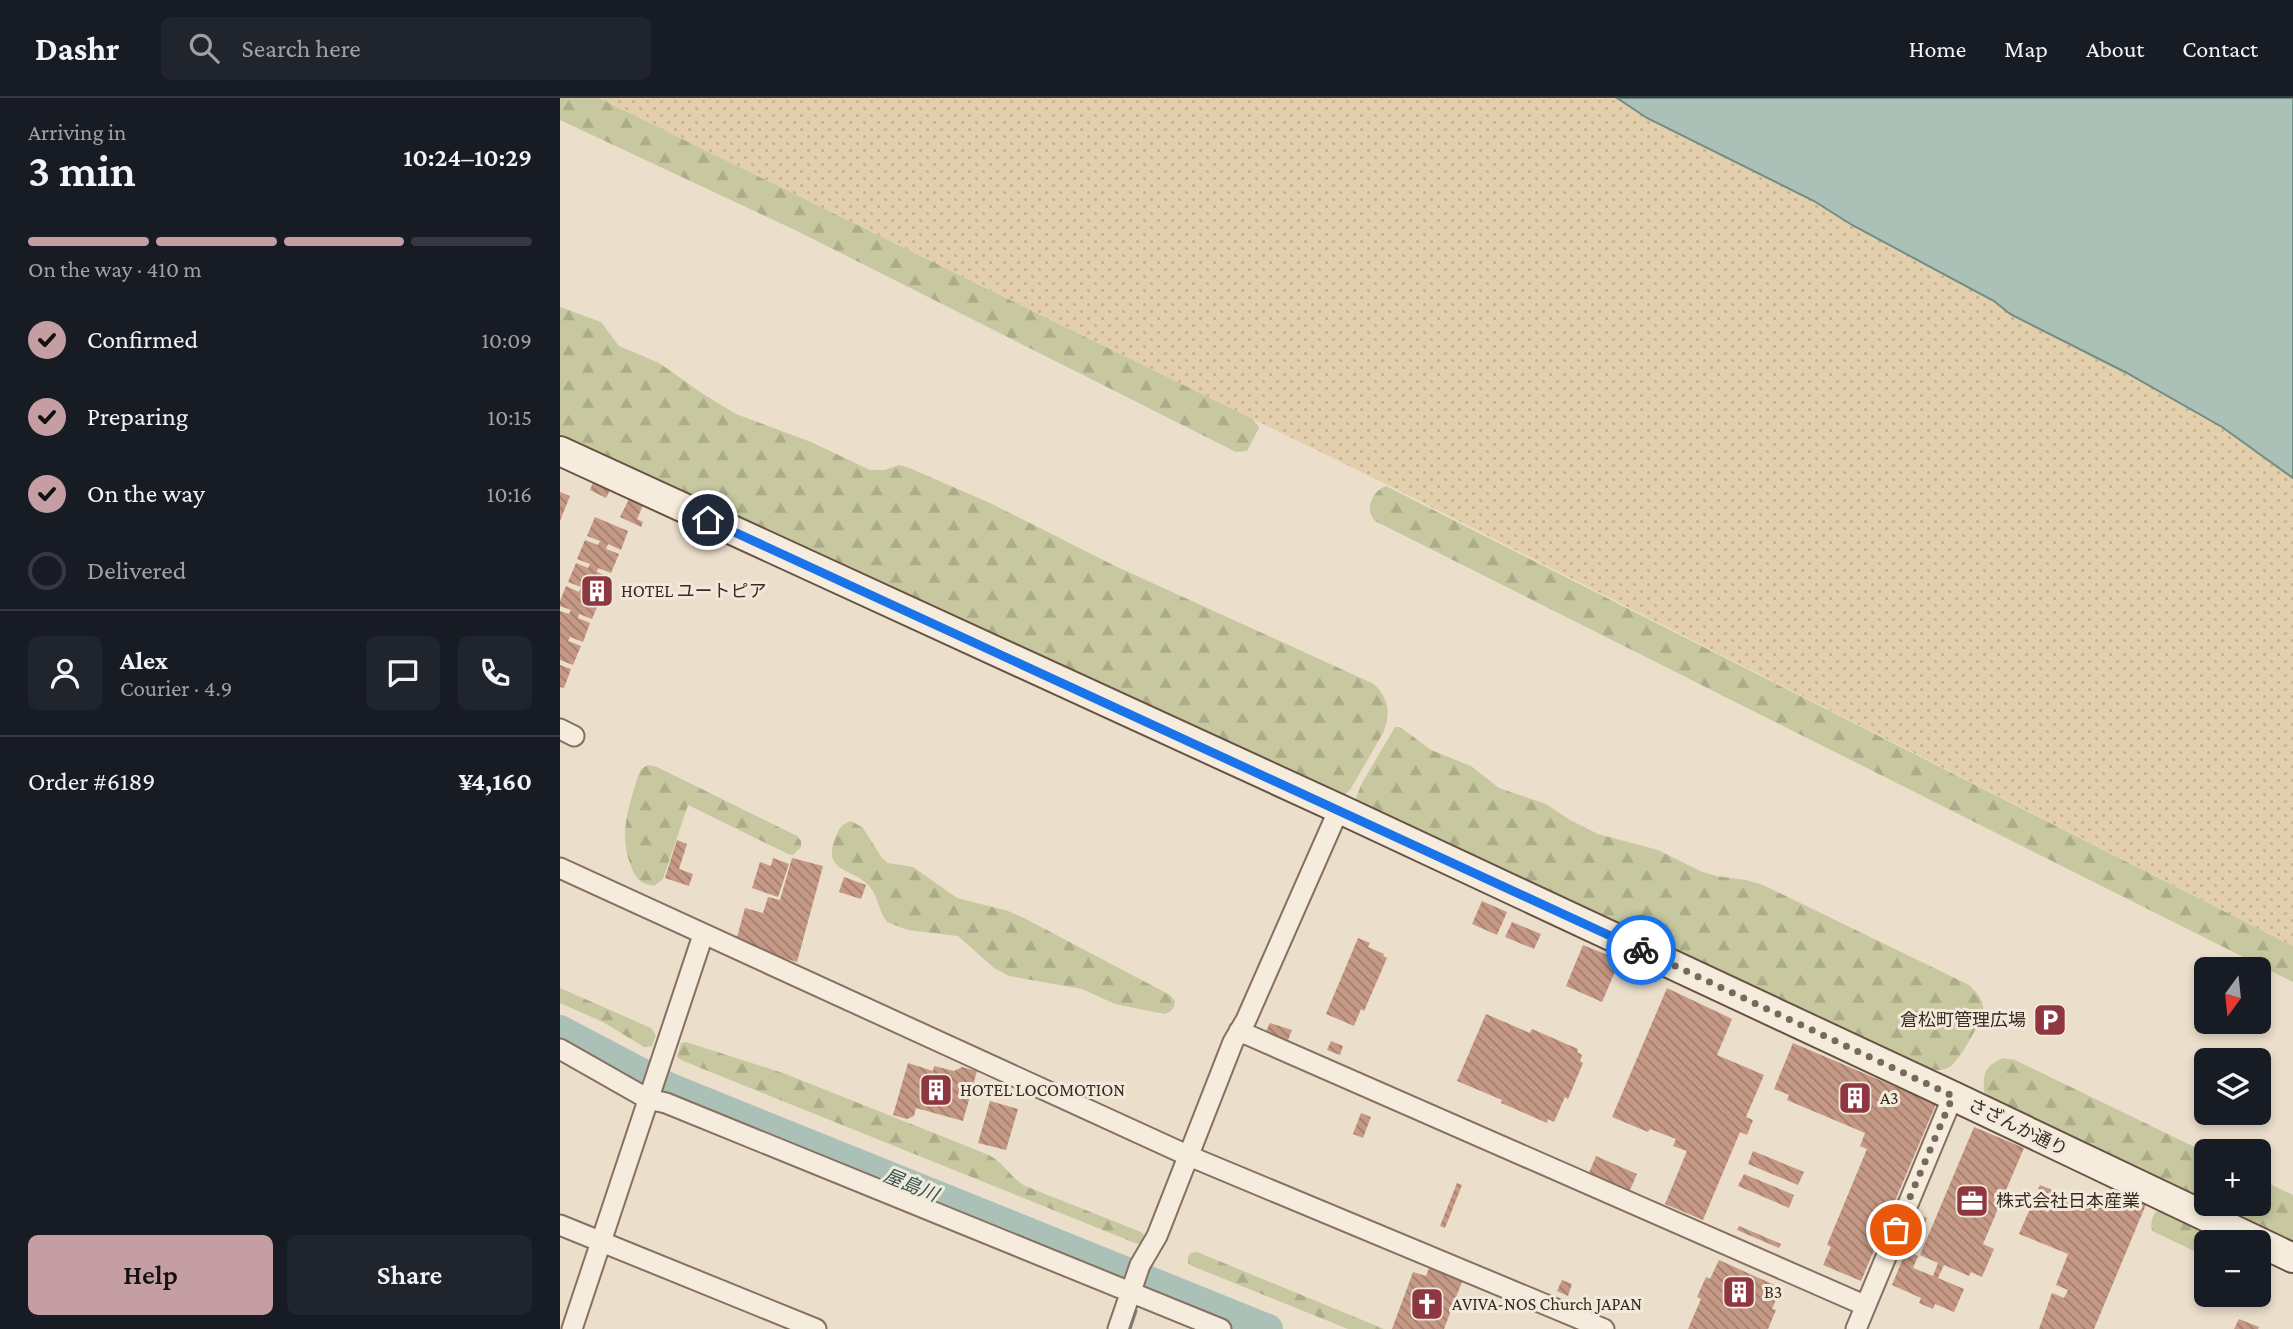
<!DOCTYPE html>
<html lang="en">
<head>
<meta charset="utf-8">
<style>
	:root { --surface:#171b24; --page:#20242c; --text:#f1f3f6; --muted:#9ea1a6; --line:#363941; --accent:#c59ea4 }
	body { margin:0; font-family:"Crimson Pro","Noto Sans JP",serif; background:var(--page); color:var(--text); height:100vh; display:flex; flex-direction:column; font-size:26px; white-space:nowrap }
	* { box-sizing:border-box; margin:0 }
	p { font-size:23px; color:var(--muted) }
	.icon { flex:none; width:38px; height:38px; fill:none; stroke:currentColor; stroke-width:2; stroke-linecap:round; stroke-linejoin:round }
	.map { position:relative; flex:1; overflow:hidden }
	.drawer { display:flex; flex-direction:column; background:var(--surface); width:560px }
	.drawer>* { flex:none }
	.needle { width:46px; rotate:195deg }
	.tools { position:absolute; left:1634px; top:859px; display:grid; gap:14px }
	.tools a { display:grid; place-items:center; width:77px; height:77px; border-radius:10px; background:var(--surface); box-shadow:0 4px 10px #0003; font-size:35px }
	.pin { position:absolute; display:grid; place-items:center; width:60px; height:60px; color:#fff; margin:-30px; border:4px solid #fff; border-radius:50%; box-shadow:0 2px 7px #0007 }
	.courier { position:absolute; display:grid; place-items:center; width:70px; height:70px; margin:-35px; border:5px solid #1a73e8; border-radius:50%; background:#fff; color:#222; box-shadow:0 2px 9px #0007 }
	.overview em { font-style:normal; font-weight:600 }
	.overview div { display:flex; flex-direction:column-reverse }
	.overview { display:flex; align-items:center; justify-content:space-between; height:119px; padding:0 28px }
	h1 { font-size:46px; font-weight:600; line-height:52px }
	.bar { display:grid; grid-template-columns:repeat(4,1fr); gap:10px 7px; align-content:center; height:84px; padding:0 28px }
	.bar i { height:9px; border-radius:5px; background:var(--line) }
	.bar .selected { background:var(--accent) }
	.bar p { grid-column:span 4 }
	.line { display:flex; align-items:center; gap:18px; padding:0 28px; border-top:2px solid var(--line) }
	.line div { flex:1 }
	.round { display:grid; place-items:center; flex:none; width:74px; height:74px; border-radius:10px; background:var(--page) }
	ol { padding:0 28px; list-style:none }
	li { display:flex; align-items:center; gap:21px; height:77px }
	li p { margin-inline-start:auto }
	li .icon { padding:7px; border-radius:50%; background:var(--accent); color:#111; stroke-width:4 }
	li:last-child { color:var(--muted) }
	li i { width:38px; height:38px; border:4px solid var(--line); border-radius:50% }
	.cta { display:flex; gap:14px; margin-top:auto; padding:14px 28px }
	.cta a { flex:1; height:80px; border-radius:10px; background:var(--accent); color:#111; font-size:28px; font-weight:600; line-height:80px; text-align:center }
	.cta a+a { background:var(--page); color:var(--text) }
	header { display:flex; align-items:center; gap:42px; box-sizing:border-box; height:98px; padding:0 35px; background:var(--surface); border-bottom:2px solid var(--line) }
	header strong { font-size:33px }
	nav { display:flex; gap:38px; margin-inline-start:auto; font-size:24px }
	.search { width:490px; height:63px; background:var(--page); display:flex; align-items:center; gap:18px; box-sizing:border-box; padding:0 24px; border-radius:10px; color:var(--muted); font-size:26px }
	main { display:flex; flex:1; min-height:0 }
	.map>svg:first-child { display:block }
</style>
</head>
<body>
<header>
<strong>Dashr</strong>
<div class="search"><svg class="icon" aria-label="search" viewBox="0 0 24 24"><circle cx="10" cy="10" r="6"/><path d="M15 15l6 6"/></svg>Search here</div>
<nav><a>Home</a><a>Map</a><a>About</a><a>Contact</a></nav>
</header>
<main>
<section class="drawer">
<div class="overview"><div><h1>3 min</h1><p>Arriving in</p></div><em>10:24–10:29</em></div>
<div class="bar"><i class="selected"></i><i class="selected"></i><i class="selected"></i><i></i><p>On the way · 410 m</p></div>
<ol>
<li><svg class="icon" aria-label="check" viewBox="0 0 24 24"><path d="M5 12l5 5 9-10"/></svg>Confirmed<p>10:09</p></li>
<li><svg class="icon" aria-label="check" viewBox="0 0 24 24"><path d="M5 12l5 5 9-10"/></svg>Preparing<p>10:15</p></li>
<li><svg class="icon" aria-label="check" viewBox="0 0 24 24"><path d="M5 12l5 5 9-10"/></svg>On the way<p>10:16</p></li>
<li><i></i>Delivered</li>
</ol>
<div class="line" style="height:126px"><a class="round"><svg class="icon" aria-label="person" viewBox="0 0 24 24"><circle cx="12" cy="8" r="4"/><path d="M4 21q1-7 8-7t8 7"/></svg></a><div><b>Alex</b><p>Courier · 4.9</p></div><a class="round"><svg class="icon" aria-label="chat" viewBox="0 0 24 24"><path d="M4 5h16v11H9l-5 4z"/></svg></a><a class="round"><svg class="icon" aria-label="phone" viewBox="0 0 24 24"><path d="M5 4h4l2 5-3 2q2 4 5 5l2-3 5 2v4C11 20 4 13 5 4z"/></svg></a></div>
<div class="line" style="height:91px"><div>Order #6189</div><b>¥4,160</b></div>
<div class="cta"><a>Help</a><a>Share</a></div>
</section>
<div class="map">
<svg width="1733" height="1231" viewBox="0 0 1733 1231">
	<defs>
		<pattern id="forest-firs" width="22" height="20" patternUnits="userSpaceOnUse" patternTransform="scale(1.75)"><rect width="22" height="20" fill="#c7c89f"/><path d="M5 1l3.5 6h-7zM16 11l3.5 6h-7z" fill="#acac89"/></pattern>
		<pattern id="sand-dots" width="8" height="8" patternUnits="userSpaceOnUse" patternTransform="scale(1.75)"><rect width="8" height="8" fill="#e3cfab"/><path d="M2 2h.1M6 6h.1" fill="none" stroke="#c4b293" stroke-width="1.8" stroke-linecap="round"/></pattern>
		<pattern id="building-back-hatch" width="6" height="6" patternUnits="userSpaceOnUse" patternTransform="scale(1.75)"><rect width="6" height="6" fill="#c59985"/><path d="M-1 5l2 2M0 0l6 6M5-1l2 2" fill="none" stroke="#a17d6c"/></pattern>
	</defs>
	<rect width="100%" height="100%" fill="#ebdecb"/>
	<!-- forest -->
	<path fill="url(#forest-firs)" d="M0 0H39L693 321 699 330 687 353 676 354 237 133 0 22Z
		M0 209 41 224 59 248 99 265 143 296 176 316 251 344 310 372H325L339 367 347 369 430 405 555 468 814 586C829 601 831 616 823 635L790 692 783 698 376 514 0 339Z
		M826 388 1733 848V884L815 423C804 412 812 393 826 388Z
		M835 629H840L871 652 911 668 939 690 986 706 1010 722 1038 736 1098 752 1140 773 1156 778 1186 782 1203 787 1409 887C1415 893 1423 900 1423 910 1423 922 1400 961 1391 968 1382 974 1373 972 1364 970L798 704 796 700 802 685Z
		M88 667 97 669 237 738 241 743V749L233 757 228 756 128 707 103 781 94 788C81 786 75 780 71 768 58 736 69 709 78 678L81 671Z
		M291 723 303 730 322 760 328 765 353 769 397 800 448 813 464 820 610 897 615 903C614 911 612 914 604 916L555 906 522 891 449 878 434 870 398 838 348 832 327 824C319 813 318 799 310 789 294 769 260 776 276 738 279 730 282 726 291 723Z
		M0 890 91 930 96 937 92 948 84 949 43 924 0 905Z
		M126 944 223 975 429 1057C444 1065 450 1079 465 1088L581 1134 585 1138 581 1146 575 1145 121 962 117 959 121 945Z
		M1443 960 1455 962 1647 1055V1105L1436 1004 1424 994C1423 975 1425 968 1443 960Z
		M1699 1081 1733 1097V1146L1648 1106H1699Z
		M1601 1110 1677 1144H1647V1159L1592 1133C1590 1124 1593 1114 1601 1110Z
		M637 1154 824 1231H788L632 1168 628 1165V1159L631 1155Z"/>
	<!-- sand -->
	<path fill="url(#sand-dots)" d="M39 0H1057L1087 20 1254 103 1292 127 1434 203 1450 216 1565 274 1662 329 1733 380V848L834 390Z"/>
	<!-- water -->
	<path fill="#abc0b7" stroke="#728e84" stroke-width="2" d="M1057 0H1733V380L1662 329 1565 274 1450 216 1434 203 1292 127 1254 103 1087 20Z
		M0 926 33 942 96 979 91 988 0 937Z"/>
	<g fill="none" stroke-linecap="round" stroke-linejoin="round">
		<!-- stream -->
		<path stroke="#728e84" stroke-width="5" d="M582 1193 586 1182
			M569 1231 575 1213"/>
		<!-- river -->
		<path stroke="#abc0b7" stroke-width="30" d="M0 932 110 990 708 1231"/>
	</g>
	<!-- building -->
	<path fill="url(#building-back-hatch)" d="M34 382 51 390 46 400 30 392Z
		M0 394 10 398 0 423Z
		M70 399 84 405 77 421 83 424 81 429 60 419Z
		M35 419 68 433 61 452 48 446 46 451 59 456 51 475 38 470 37 474 49 479 42 498 29 493 27 497 40 502 32 521 19 516 18 520 30 525 23 544 10 539 8 543 21 548 13 567 0 562V513L9 516 11 512 0 508V503L6 488 19 494 21 489 8 484 16 465 28 470 30 466 17 461 25 442 38 447 40 443 27 438Z
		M0 567 11 571 4 590 0 589Z
		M117 742 127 746 119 771 133 776 129 788 105 780Z
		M213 760 229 766 218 799 192 790 200 764 211 768Z
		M232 760 263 768 237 864 199 853V850L176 843 185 810 203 815 208 799 220 802Z
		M284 779 306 787 301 801 279 794Z
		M922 803 947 814 937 837 912 826Z
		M952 824 981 836 974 851 945 839Z
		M798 840 810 845 808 849 824 856 823 858 827 860 804 913 801 911 794 928 766 916Z
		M1023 847 1060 862 1042 904 1006 888Z
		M1107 890 1172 921 1157 957 1204 977 1186 1019 1193 1022 1187 1037 1180 1034 1143 1122 1105 1106 1127 1053 1113 1048 1116 1041 1090 1031 1088 1034 1052 1019Z
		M926 916 970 935 972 931 1018 951 1017 954 1022 957 1020 963 1023 965 1008 1001 1005 999 994 1024 988 1021 987 1025 941 1005 942 1002 897 983Z
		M710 925 732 932 728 942 706 933Z
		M771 943 783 948 780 957 767 952Z
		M1233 945 1376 1006 1301 1183 1263 1167 1271 1149 1267 1147 1307 1051 1300 1048 1305 1035 1227 1002 1229 997 1214 991Z
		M348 965 373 973 374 968 394 973 402 969 417 973 403 1023 356 1010 354 1018 347 1021 333 1017Z
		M430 1003 458 1011 446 1052 418 1045Z
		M801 1015 811 1019 803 1040 793 1036Z
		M1414 1029 1464 1050 1423 1146 1434 1151 1422 1179 1411 1174 1409 1178 1384 1167 1378 1180 1404 1191 1394 1214 1375 1206 1373 1211 1359 1205 1361 1200 1332 1187 1346 1153 1358 1158 1353 1170 1373 1178 1378 1165 1360 1157Z
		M1193 1053 1244 1074 1238 1087 1188 1066Z
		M1036 1058 1077 1076 1070 1092 1029 1075Z
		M1184 1076 1234 1097 1229 1110 1178 1088Z
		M897 1085 902 1087 885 1130 880 1128Z
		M1480 1087 1529 1107 1533 1097 1546 1102 1551 1089 1587 1104 1534 1231H1479L1492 1195 1504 1200 1508 1192 1496 1187 1508 1156 1459 1136Z
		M1356 1116 1367 1120 1359 1140 1348 1135Z
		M1179 1128 1221 1146 1219 1150 1177 1132Z
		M1159 1162 1221 1190 1212 1211 1216 1212 1208 1231H1128L1141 1201 1137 1199 1146 1179 1150 1181Z
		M870 1168 903 1181 884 1231H832L853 1174 866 1178Z
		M1002 1182 1012 1186 1008 1198 997 1193Z
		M1679 1221 1699 1229 1698 1231H1674Z"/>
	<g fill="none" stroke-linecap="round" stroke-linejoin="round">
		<defs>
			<path id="street" d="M0 631 14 638
				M0 770 629 1058 1044 1231
				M679 933 1304 1207
				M0 951 88 1001 106 1005 661 1231
				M0 1127 256 1231
				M12 1231 143 837
				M558 1231 580 1167 597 1138 673 944 686 922 779 711
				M1296 1231 1393 998"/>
			<path id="secondary" d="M0 353 784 713 1393 998 1733 1160"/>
		</defs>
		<!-- street casing -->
		<use href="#street" stroke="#867161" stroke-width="23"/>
		<!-- secondary casing -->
		<use href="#secondary" stroke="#685243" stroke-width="32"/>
		<!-- street -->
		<use href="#street" stroke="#f6ecdd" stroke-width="19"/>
		<!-- secondary -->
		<use href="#secondary" stroke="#f6ecdd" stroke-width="28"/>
	</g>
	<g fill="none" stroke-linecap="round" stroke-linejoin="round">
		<!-- done -->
		<path stroke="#776a5d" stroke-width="7" stroke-dasharray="0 12.6" d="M1081 852 1393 998 1336 1132"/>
		<!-- route -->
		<path stroke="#1a73e8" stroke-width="9" d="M148 422 1081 852"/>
	</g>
	<!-- icons -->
	<defs>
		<symbol id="building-square" viewBox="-11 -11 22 22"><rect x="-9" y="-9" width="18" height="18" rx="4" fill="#8f3740" stroke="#f3e9da"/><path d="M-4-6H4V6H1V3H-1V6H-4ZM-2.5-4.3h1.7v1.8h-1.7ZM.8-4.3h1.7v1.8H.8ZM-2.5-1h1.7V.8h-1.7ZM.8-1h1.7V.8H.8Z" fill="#fff"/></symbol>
		<symbol id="parking-square" viewBox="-11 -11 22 22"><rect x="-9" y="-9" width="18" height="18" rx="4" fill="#8f3740" stroke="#f3e9da"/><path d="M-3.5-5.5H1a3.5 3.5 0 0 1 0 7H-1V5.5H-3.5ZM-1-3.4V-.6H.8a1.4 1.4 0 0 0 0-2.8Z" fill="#fff"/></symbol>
		<symbol id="office-square" viewBox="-11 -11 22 22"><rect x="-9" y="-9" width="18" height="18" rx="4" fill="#8f3740" stroke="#f3e9da"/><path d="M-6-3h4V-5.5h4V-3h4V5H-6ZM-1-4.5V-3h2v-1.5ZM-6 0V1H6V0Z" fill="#fff"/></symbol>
		<symbol id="church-square" viewBox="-11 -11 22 22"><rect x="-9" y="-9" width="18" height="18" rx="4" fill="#8f3740" stroke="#f3e9da"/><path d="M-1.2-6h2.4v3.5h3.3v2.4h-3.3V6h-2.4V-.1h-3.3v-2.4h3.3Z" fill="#fff"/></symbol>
	</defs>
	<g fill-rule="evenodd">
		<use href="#building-square" x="18" y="474" width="38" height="38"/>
		<use href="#parking-square" x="1471" y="903" width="38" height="38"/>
		<use href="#building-square" x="357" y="973" width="38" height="38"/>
		<use href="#building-square" x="1276" y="981" width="38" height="38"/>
		<use href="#office-square" x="1393" y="1084" width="38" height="38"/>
		<use href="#building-square" x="1160" y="1175" width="38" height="38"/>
		<use href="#church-square" x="848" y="1187" width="38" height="38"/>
	</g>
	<g text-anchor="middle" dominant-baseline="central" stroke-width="6" stroke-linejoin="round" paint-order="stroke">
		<!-- poi labels -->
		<g font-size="18" fill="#382b22" stroke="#f3e9da" text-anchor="start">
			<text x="61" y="493">HOTEL ユートピア</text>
			<text x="1466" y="922" text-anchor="end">倉松町管理広場</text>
			<text x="400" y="992">HOTEL LOCOMOTION</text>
			<text x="1320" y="1000">A3</text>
			<text x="1436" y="1103">株式会社日本産業</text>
			<text x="1204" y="1194">B3</text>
			<text x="892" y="1206">AVIVA-NOS Church JAPAN</text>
		</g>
		<!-- street labels -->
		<g font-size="18" fill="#382b22" stroke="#f3e9da">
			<text transform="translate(1458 1029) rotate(26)">さざんか通り</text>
		</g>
		<!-- water labels -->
		<g font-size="19" font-style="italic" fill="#335650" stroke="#f3e9da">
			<text transform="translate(351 1087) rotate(22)">屋島川</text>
		</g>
	</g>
</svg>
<div class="tools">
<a><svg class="needle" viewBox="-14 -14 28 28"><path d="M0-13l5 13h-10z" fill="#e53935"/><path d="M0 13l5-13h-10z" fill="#9ea1a6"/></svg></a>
<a><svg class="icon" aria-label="layers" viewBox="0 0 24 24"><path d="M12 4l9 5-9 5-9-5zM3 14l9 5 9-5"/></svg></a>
<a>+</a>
<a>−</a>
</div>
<div class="pin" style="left:1336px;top:1132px;background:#ea580c"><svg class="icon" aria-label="bag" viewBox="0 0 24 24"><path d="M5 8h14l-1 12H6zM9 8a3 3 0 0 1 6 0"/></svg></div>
<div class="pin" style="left:148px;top:422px;background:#1f2937"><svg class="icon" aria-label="home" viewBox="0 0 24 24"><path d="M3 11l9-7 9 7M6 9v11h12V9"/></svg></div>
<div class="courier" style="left:1081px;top:852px"><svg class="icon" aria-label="bike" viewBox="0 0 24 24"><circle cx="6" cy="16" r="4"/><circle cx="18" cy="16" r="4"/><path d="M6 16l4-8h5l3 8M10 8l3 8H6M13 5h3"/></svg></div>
</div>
</main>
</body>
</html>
